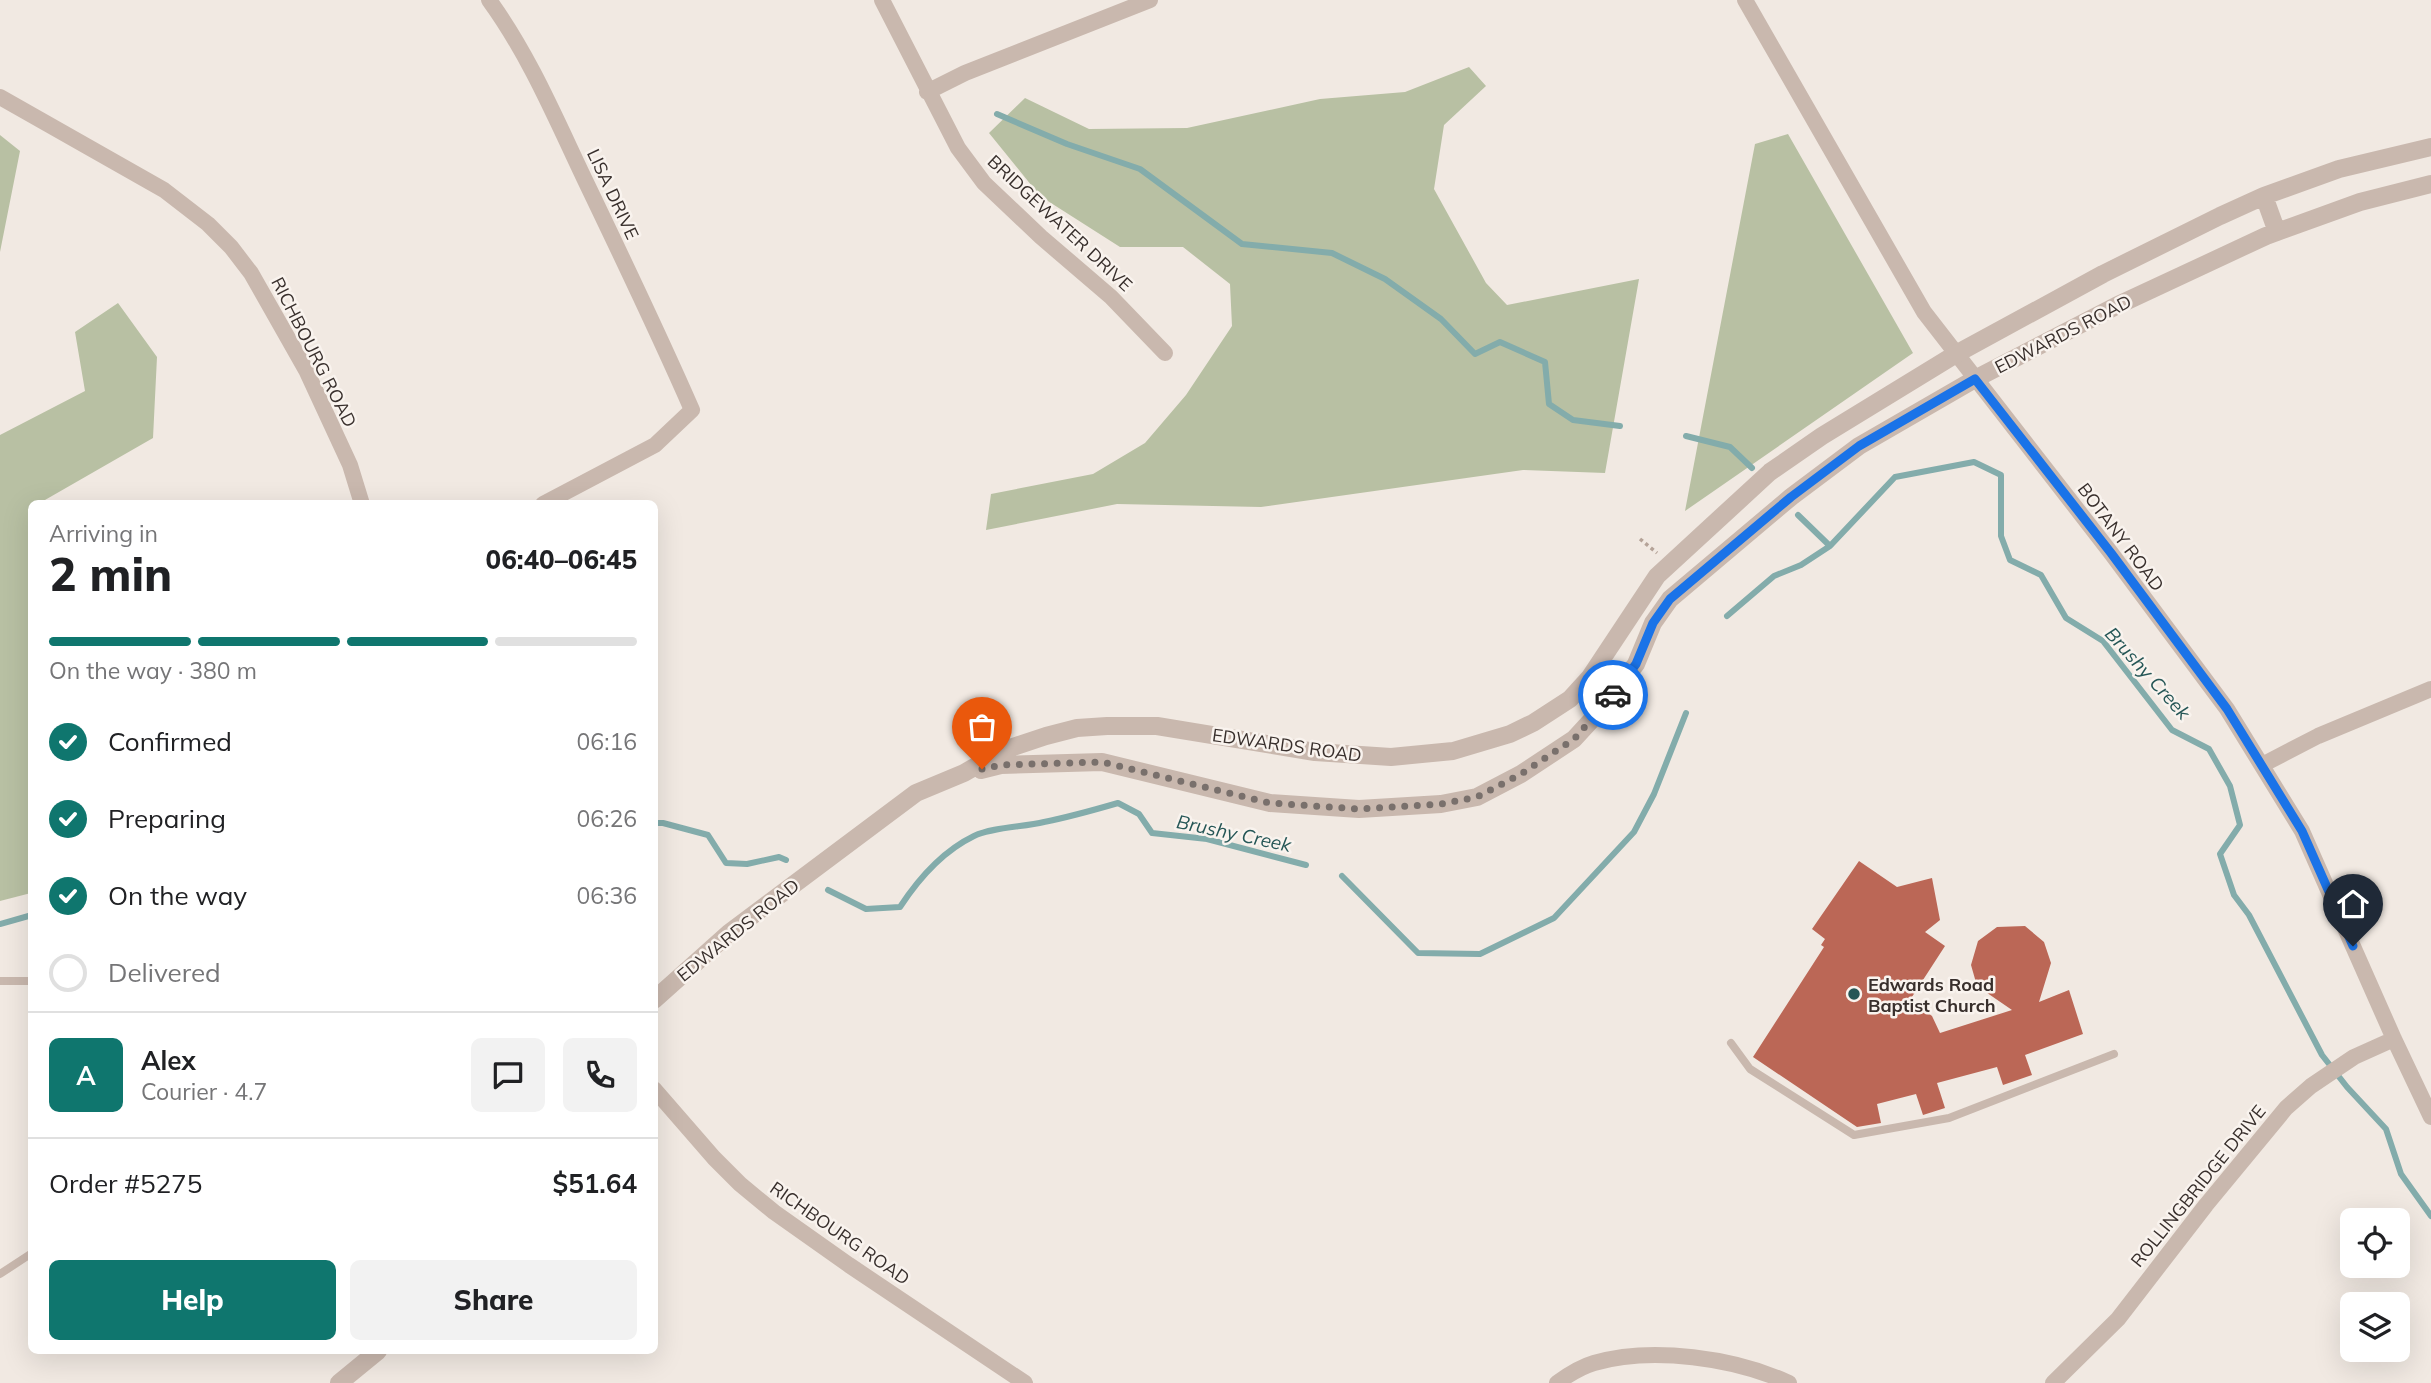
<!DOCTYPE html>
<html lang="en">
<head>
<meta charset="utf-8">
<style>
	:root { --surface:#fff; --page:#f2f2f2; --text:#202124; --muted:#757577; --line:#e0e0e0; --accent:#0f766e }
	body { margin:0; font-family:Mulish,sans-serif; background:var(--page); color:var(--text); height:100vh; display:flex; flex-direction:column; font-size:26px; white-space:nowrap }
	* { box-sizing:border-box; margin:0 }
	p { font-size:23px; color:var(--muted) }
	.icon { flex:none; width:38px; height:38px; fill:none; stroke:currentColor; stroke-width:2; stroke-linecap:round; stroke-linejoin:round }
	.map { position:relative; flex:1; overflow:hidden }
	.details { position:absolute; left:28px; top:500px; width:630px; height:854px; display:flex; flex-direction:column; background:var(--surface); border-radius:10px; box-shadow:0 7px 28px #0002 }
	.details>* { flex:none }
	.buttons { position:absolute; left:2340px; top:1208px; display:grid; gap:14px }
	.buttons a { display:grid; place-items:center; width:70px; height:70px; border-radius:10px; background:var(--surface); box-shadow:0 7px 28px #0002; font-size:35px }
	.pin { position:absolute; display:grid; place-items:center; width:60px; height:60px; color:#fff; margin:-72px -30px; border-radius:50% 50% 50% 0; rotate:-45deg; box-shadow:0 0 7px #0007 }
	.pin .icon { rotate:45deg }
	.courier { position:absolute; display:grid; place-items:center; width:70px; height:70px; margin:-35px; border:5px solid #1a73e8; border-radius:50%; background:#fff; color:#222; box-shadow:0 2px 9px #0007 }
	.summary em { font-style:normal; font-weight:800 }
	.summary div { display:flex; flex-direction:column-reverse }
	.summary { display:flex; align-items:center; justify-content:space-between; height:119px; padding:0 21px }
	h1 { font-size:46px; font-weight:800; line-height:52px }
	.bar { display:grid; grid-template-columns:repeat(4,1fr); gap:10px 7px; align-content:center; height:84px; padding:0 21px }
	.bar i { height:9px; border-radius:5px; background:var(--line) }
	.bar .on { background:var(--accent) }
	.bar p { grid-column:span 4 }
	.line { display:flex; align-items:center; gap:18px; padding:0 21px; border-top:2px solid var(--line) }
	.line div { flex:1 }
	.round { display:grid; place-items:center; flex:none; width:74px; height:74px; border-radius:10px; background:var(--page) }
	ol { padding:0 21px; list-style:none }
	li { display:flex; align-items:center; gap:21px; height:77px }
	li p { margin-inline-start:auto }
	li .icon { padding:7px; border-radius:50%; background:var(--accent); color:#fff; stroke-width:4 }
	li:last-child { color:var(--muted) }
	li i { width:38px; height:38px; border:4px solid var(--line); border-radius:50% }
	.action { display:flex; gap:14px; margin-top:auto; padding:14px 21px }
	.action a { flex:1; height:80px; border-radius:10px; background:var(--accent); color:#fff; font-size:28px; font-weight:800; line-height:80px; text-align:center }
	.action a+a { background:var(--page); color:var(--text) }
	.map>svg:first-child { display:block }
</style>
</head>
<body>
<div class="map">
<svg width="2431" height="1383" viewBox="0 0 2431 1383">
	<rect width="100%" height="100%" fill="#f1e9e2"/>
	<!-- green -->
	<path fill="#b8c0a3" d="M1469 67 1486 86 1444 125 1434 189 1486 283 1507 305 1639 279 1605 473 1523 470 1261 507 1117 504 986 530 991 494 1093 474 1145 443 1186 395 1232 326 1230 284 1183 247H1120L1040 196 989 133 1025 98 1089 129 1187 128 1320 99 1405 92Z
		M1788 134 1913 353 1685 511 1755 144Z
		M0 135 20 151 0 252Z
		M118 303 157 357 153 438 38 504H32L31 893 0 901V435L85 391 75 332Z"/>
	<g fill="none" stroke-linecap="round" stroke-linejoin="round">
		<!-- stream -->
		<path stroke="#83acab" stroke-width="6" d="M997 114 1067 144 1140 169 1242 244 1332 253 1385 279 1441 319 1475 354 1500 342 1545 362 1549 404 1573 420 1620 426
			M1686 436 1730 447 1752 468
			M1798 515 1830 546
			M1727 616 1774 576 1801 565 1830 546 1895 477 1974 462 2001 475V536L2010 560 2041 575 2066 618 2103 641 2172 730 2209 749 2230 786 2240 825 2220 854 2234 895 2249 915 2322 1055 2347 1087 2386 1129 2401 1174 2431 1216
			M654 823H663L708 835 726 863 747 864 779 857 786 860
			M1342 876 1418 953 1480 954 1554 918 1634 832 1654 794 1686 713
			M828 890 866 909 900 907C919 878 943 851 974 836 993 827 1024 827 1044 822 1069 817 1094 810 1118 803L1139 814 1152 833 1207 839 1306 865
			M0 924 32 915"/>
	</g>
	<!-- building -->
	<path fill="#bb6756" d="M1859 861 1897 887 1932 878 1940 920 1925 932 1945 946 1910 1000 1932 1016 1940 1033 2012 1010 1977 986 1971 965 1978 941 1997 927 2025 926 2044 942 2051 963 2039 1002 2069 990 2083 1034 2025 1055 2032 1075 2003 1085 1997 1067 1937 1083 1945 1108 1923 1115 1916 1094 1877 1104 1881 1123 1857 1127 1753 1057 1824 947 1821 945 1825 939 1812 929Z"/>
	<g fill="none" stroke-linecap="round" stroke-linejoin="round">
		<!-- path -->
		<path stroke="#b5a398" stroke-width="3.5" stroke-dasharray="3.5 3.5" stroke-linecap="butt" d="M1640 539 1657 553"/>
		<!-- service -->
		<path stroke="#c9b8ae" stroke-width="8" d="M0 981H32
			M1731 1043 1750 1069 1854 1135 1949 1118 2114 1054
			M0 1274 32 1253"/>
		<!-- minor -->
		<path stroke="#c9b8ae" stroke-width="16" d="M489 0C529 55 555 117 584 178 621 255 658 332 692 410L655 445 543 504
			M882 0 958 148 984 183 1041 237 1111 297 1165 353
			M1745 0 1924 312 2111 553 2227 709 2302 831 2394 1039 2431 1117
			M927 92 965 73 1150 0
			M0 97 164 190 208 224 231 247 251 273 306 370 350 465 362 504
			M2262 765 2318 736 2431 689
			M654 1089 714 1158 740 1184 774 1212 849 1265 1025 1383
			M1557 1383C1568 1375 1580 1367 1594 1363 1652 1346 1735 1358 1789 1383
			M2053 1383 2118 1319 2206 1205 2286 1108 2311 1086 2354 1057 2394 1039"/>
		<!-- tertiary -->
		<path stroke="#c9b8ae" stroke-width="18" d="M2264 196 2277 232
			M981 770 1001 765 1102 762 1270 803 1359 809 1441 804 1477 797 1521 774 1574 739 1608 702 1636 664 1653 623 1670 599 1791 497 1859 446 1975 379 2116 306 2266 236 2360 202 2431 184
			M654 1000 729 933 916 793 964 773 1004 750 1046 736 1077 728 1107 726H1157L1315 752 1391 757 1453 751 1510 734 1533 723 1570 699 1590 677 1657 576 1770 472 1822 436 1956 354 2103 274 2220 216 2264 196 2339 169 2431 147
			M339 1383 378 1351"/>
	</g>
	<g fill="none" stroke-linecap="round" stroke-linejoin="round">
		<!-- done -->
		<path stroke="#79706c" stroke-width="7" stroke-dasharray="0 12.6" d="M982 769 1001 765 1102 762 1270 803 1359 809 1441 804 1477 797 1521 774 1574 739 1613 695"/>
		<!-- route -->
		<path stroke="#1a73e8" stroke-width="9" d="M1613 695 1636 664 1653 623 1670 599 1791 497 1859 446 1975 379 2111 553 2227 709 2302 831 2353 946"/>
	</g>
	<!-- markers -->
	<circle fill="#255656" stroke="#f9f3ee" stroke-width="2.5" cx="1854" cy="994" r="7"/>
	<g text-anchor="middle" dominant-baseline="central" stroke-width="5" stroke-linejoin="round" paint-order="stroke">
		<!-- street labels -->
		<g font-size="18" fill="#382f2c" stroke="#f9f3ee">
			<text transform="translate(613 194) rotate(65)">LISA DRIVE</text>
			<text transform="translate(1060 223) rotate(43)">BRIDGEWATER DRIVE</text>
			<text transform="translate(2063 334) rotate(-27)">EDWARDS ROAD</text>
			<text transform="translate(314 352) rotate(63)">RICHBOURG ROAD</text>
			<text transform="translate(2121 537) rotate(53)">BOTANY ROAD</text>
			<text transform="translate(1287 745) rotate(8)">EDWARDS ROAD</text>
			<text transform="translate(738 930) rotate(-39)">EDWARDS ROAD</text>
			<text transform="translate(2198 1186) rotate(-51)">ROLLINGBRIDGE DRIVE</text>
			<text transform="translate(840 1233) rotate(35)">RICHBOURG ROAD</text>
		</g>
		<!-- poi labels -->
		<g font-size="18" font-weight="bold" fill="#382f2c" stroke="#f9f3ee" text-anchor="start">
			<text x="1868" y="984">Edwards Road<tspan x="1868" dy="21">Baptist Church</tspan></text>
		</g>
		<!-- water labels -->
		<g font-size="19" font-style="italic" fill="#255656" stroke="#f9f3ee">
			<text transform="translate(2148 673) rotate(48)">Brushy Creek</text>
			<text transform="translate(1234 833) rotate(12)">Brushy Creek</text>
		</g>
	</g>
</svg>
<div class="buttons">
<a><svg class="icon" aria-label="locate" viewBox="0 0 24 24"><circle cx="12" cy="12" r="6"/><path d="M12 2v4M12 18v4M2 12h4M18 12h4"/></svg></a>
<a><svg class="icon" aria-label="layers" viewBox="0 0 24 24"><path d="M12 4l9 5-9 5-9-5zM3 14l9 5 9-5"/></svg></a>
</div>
<div class="pin" style="left:982px;top:769px;background:#ea580c"><svg class="icon" aria-label="bag" viewBox="0 0 24 24"><path d="M5 8h14l-1 12H6zM9 8a3 3 0 0 1 6 0"/></svg></div>
<div class="pin" style="left:2353px;top:946px;background:#1f2937"><svg class="icon" aria-label="home" viewBox="0 0 24 24"><path d="M3 11l9-7 9 7M6 9v11h12V9"/></svg></div>
<div class="courier" style="left:1613px;top:695px"><svg class="icon" aria-label="car" viewBox="0 0 24 24"><path d="M5 17H2v-5l4-1 3-4h7l3 4 3 1v5h-3M9 17h6M6 11h13"/><circle cx="7" cy="17" r="2"/><circle cx="17" cy="17" r="2"/></svg></div>
<section class="details">
<div class="summary"><div><h1>2 min</h1><p>Arriving in</p></div><em>06:40–06:45</em></div>
<div class="bar"><i class="on"></i><i class="on"></i><i class="on"></i><i></i><p>On the way · 380 m</p></div>
<ol>
<li><svg class="icon" aria-label="check" viewBox="0 0 24 24"><path d="M5 12l5 5 9-10"/></svg>Confirmed<p>06:16</p></li>
<li><svg class="icon" aria-label="check" viewBox="0 0 24 24"><path d="M5 12l5 5 9-10"/></svg>Preparing<p>06:26</p></li>
<li><svg class="icon" aria-label="check" viewBox="0 0 24 24"><path d="M5 12l5 5 9-10"/></svg>On the way<p>06:36</p></li>
<li><i></i>Delivered</li>
</ol>
<div class="line" style="height:126px"><b class="round" style="background:var(--accent);color:#fff">A</b><div><b>Alex</b><p>Courier · 4.7</p></div><a class="round"><svg class="icon" aria-label="chat" viewBox="0 0 24 24"><path d="M4 5h16v11H9l-5 4z"/></svg></a><a class="round"><svg class="icon" aria-label="phone" viewBox="0 0 24 24"><path d="M5 4h4l2 5-3 2q2 4 5 5l2-3 5 2v4C11 20 4 13 5 4z"/></svg></a></div>
<div class="line" style="height:91px"><div>Order #5275</div><b>$51.64</b></div>
<div class="action"><a>Help</a><a>Share</a></div>
</section>
</div>
</body>
</html>
